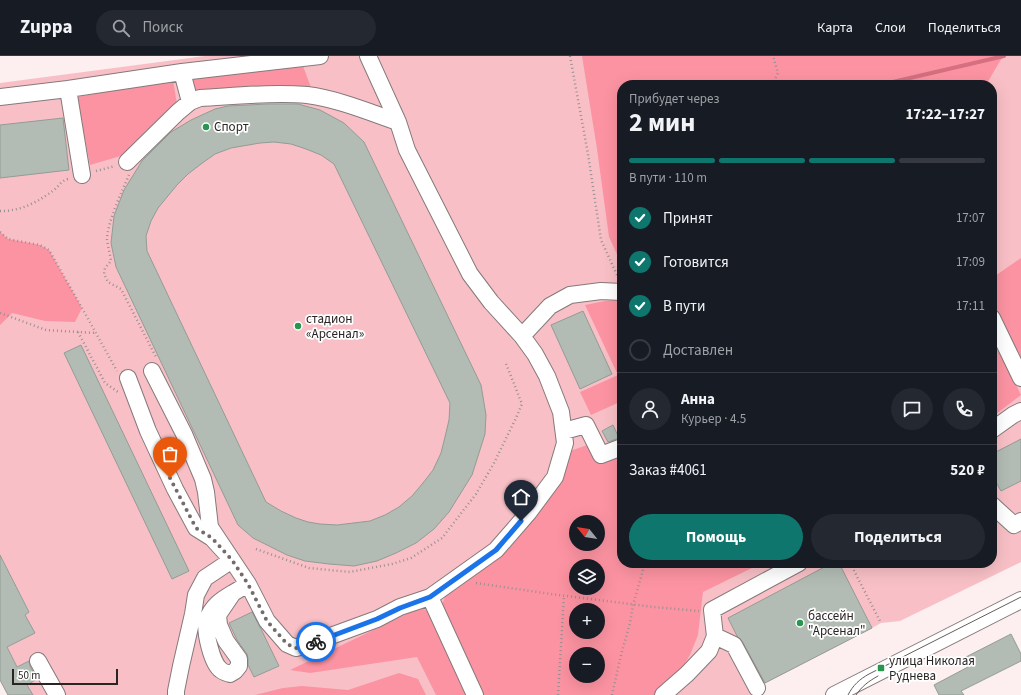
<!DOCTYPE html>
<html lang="ru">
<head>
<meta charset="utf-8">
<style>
	:root { --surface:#171b24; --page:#242831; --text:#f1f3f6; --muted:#9ea1a6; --line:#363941; --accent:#0f766e }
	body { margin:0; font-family:"Source Sans 3",sans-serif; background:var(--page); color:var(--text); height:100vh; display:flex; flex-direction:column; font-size:15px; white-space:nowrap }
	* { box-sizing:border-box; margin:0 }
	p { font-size:13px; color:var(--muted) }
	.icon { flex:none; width:22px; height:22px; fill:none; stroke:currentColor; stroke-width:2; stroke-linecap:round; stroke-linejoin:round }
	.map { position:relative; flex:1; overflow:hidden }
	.drawer { position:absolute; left:617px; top:24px; width:380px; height:488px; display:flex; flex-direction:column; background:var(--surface); border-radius:16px; box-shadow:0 4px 16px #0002 }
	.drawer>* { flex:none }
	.needle { width:26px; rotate:300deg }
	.controls { position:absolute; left:569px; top:459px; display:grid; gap:8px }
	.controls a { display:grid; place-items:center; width:36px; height:36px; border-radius:50%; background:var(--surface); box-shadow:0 4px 16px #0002; font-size:20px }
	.scale { position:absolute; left:12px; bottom:10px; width:106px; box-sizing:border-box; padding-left:4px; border:2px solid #2a2525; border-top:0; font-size:11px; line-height:14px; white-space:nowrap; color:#2a2525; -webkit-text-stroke:3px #fff; paint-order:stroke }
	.pin { position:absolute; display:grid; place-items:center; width:34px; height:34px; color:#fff; margin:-41px -17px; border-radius:50% 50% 50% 0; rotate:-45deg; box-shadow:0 0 4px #0007 }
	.pin .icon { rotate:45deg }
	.courier { position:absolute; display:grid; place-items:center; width:40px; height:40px; margin:-20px; border:3px solid #1a73e8; border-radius:50%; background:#fff; color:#222; box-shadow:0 1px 5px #0007 }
	.head em { font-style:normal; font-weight:700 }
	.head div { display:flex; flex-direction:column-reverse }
	.head { display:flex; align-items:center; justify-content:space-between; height:68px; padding:0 12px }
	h1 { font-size:26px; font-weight:700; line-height:30px }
	.bar { display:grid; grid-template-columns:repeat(4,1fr); gap:6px 4px; align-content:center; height:48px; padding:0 12px }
	.bar i { height:5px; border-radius:3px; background:var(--line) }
	.bar .on { background:var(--accent) }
	.bar p { grid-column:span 4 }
	.line { display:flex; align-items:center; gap:10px; padding:0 12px; border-top:1px solid var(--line) }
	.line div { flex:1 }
	.round { display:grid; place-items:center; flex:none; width:42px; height:42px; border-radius:21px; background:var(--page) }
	ol { padding:0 12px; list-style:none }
	li { display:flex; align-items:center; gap:12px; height:44px }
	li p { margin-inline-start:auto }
	li .icon { padding:4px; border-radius:50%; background:var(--accent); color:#fff; stroke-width:4 }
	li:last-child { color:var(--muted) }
	li i { width:22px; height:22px; border:2px solid var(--line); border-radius:50% }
	.button { display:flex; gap:8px; margin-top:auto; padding:8px 12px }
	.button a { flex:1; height:46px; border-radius:24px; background:var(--accent); color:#fff; font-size:16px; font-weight:700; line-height:46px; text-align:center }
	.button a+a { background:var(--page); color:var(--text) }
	header { display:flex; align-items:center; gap:24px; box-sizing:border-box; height:56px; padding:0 20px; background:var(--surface); border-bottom:1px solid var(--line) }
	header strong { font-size:19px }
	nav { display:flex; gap:22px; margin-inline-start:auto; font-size:14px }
	.search { width:280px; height:36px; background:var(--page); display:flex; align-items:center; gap:10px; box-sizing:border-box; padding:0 14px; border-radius:22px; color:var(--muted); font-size:15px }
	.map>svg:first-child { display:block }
</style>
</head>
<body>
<header>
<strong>Zuppa</strong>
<div class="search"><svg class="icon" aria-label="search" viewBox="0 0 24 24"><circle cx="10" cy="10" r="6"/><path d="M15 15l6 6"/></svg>Поиск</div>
<nav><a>Карта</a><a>Слои</a><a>Поделиться</a></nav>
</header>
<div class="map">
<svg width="1021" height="639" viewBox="0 0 1021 639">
	<rect width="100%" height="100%" fill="#fdeff0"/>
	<!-- green -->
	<path fill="#f8c0c6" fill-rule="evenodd" d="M205 0H1021V506L900 565 881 567 872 572 754 633 753 639H33L27 629 39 622 29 605 17 611 7 591 34 577 25 559 29 556 0 499V27ZM622 29H992V507H622ZM576 466H598V488H576ZM576 510H598V532H576ZM576 554H598V576H576ZM576 598H598V620H576Z"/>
	<!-- forest -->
	<path fill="#fc93a2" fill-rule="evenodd" d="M582 0H1004L1000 5 986 29H622V209L609 181 597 93Z
		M303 10 312 34 284 30 200 36 195 39 190 22Z
		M173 24 177 48 124 99 90 109 77 41Z
		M0 176 8 183 40 189 49 194 82 252 75 266 45 265 12 257 0 269Z
		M1021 202V303L992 247V222Z
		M619 244 622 250V345L591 359 580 336 618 319 585 249 605 245Z
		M992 280 1021 339 992 361Z
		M590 388 618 397 622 404V507H754L756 510 703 536 698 579 690 599 682 612 654 639H480L441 550 448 535 485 508 570 395ZM576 466H598V488H576ZM576 510H598V532H576ZM576 554H598V576H576ZM576 598H598V620H576Z
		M423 553 431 556 471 639H436L417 601 310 617 290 614 415 554Z
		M399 617 418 623 426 639H255L283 632 302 630 348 634Z"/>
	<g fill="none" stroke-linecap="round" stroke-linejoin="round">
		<!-- stream -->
		<path stroke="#d47080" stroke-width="4" d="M880 29 1004 0"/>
	</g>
	<!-- building -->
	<path fill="#b3bcb4" stroke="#929c94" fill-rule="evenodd" d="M268 48H298L320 54 344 67 364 86 481 329 486 359 485 378 472 419 449 456 434 473 416 487 396 497 377 505 354 510 329 508 305 505 287 499 253 482 238 469 116 211 111 187 114 160 124 134 142 105 171 76 191 64 215 53 228 50ZM274 86 291 88 306 93 321 99 334 108 450 347 449 364 445 381 441 397 433 414 423 427 412 440 399 451 385 459 370 465 337 469 320 468 308 466 296 462 281 455 266 446 147 195 146 180 151 165 158 152 177 129 188 118 201 108 215 98 231 92 260 87Z
		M63 62 69 114 0 122V69Z
		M583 255 612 318 580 333 551 269Z
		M81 289 189 515 172 523 64 297Z
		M613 369 619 382 608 386 602 375Z
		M1021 383V425L1001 435 992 419V398Z
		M0 499 29 556 25 559 35 577 7 591 17 611 29 605 30 610 37 623 27 629 33 639H8L0 624Z
		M832 507H839L872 572 765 627 742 585 737 580 728 562Z
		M252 556 261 573 279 610 254 621 248 609V603L247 598 237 584 229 567Z
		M1011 578 1021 598V605L961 635 964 639H939L934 629 968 611 964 602Z"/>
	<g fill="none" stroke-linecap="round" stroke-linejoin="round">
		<defs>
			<path id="minor" d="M182 16 190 46
				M68 33 82 119
				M0 41 68 33 182 16 320 0
				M127 106 178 56 190 46 200 42C236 40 272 36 307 39 338 43 369 56 398 66
				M992 262 1021 322
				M522 280 550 250 570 239 601 235 622 236
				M152 315 184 378 203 423 206 436 210 471 248 528 267 565 287 588 296 592 311 588 317 585 377 563 400 551 430 541 496 494 529 456 555 421 565 387 561 356 547 320 535 298 522 280 491 246 470 218 407 94 398 66 368 0
				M128 322 148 375 175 433 196 472 212 482 232 504 205 522 196 539 193 558 181 610 176 635V639
				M992 374 1013 359 1021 355
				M564 375 586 369 601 399 622 391
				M992 449 1014 469 1021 465
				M233 537C221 544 212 550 207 564 204 575 212 608 221 614 223 616 227 617 230 618L235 615 239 610V603L226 585 219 569 218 559 233 537 248 528
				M430 541 475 639
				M715 580 734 589 757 632
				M38 605 57 639
				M663 639 687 618 709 595 715 580 712 554 799 507
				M834 639 1021 544"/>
		</defs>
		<!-- minor casing -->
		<use href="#minor" stroke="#85797a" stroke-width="18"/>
		<!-- path -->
		<path stroke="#998f90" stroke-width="2.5" stroke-dasharray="1 3" stroke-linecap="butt" d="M570 0 588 98 601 184 618 221
			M772 29 778 17 773 0
			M96 115 115 110
			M129 119C122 135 107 167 107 184 108 191 110 198 111 205L105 212 104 218 108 226 121 233 156 301
			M0 155C4 155 8 155 12 154 27 152 42 143 54 134 60 129 61 125 68 123
			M0 176 8 183 40 189 49 194 82 252 117 315
			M0 257 46 274 96 277
			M78 276 105 327 118 336
			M256 493 309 512 350 516 392 508 411 502 442 482 476 438 494 407 516 362 522 348 505 305
			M850 507 881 567
			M476 527 551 538 654 551 699 555
			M558 639 564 540
			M612 639 621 599 630 567 633 549 645 507"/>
		<!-- minor -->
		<use href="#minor" stroke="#fff" stroke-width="16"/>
		<!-- tram -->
		<path stroke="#655d5d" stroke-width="1" d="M848 639C853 629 860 623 869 618L1021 541
			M856 639C862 630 869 625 878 620"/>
	</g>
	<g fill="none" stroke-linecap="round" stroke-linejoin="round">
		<!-- done -->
		<path stroke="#746c6c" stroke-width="4" stroke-dasharray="0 7.2" d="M170 422 196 472 212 482 232 504 248 528 267 565 287 588 296 592 311 588 316 586"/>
		<!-- route -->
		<path stroke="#1a73e8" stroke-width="5" d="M316 586 377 563 400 552 430 541 496 494 521 465"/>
	</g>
	<!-- markers -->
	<g fill="#29964e" stroke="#fff" stroke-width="1.5">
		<circle cx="206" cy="71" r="4"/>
		<circle cx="298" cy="270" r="4"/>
		<circle cx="800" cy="567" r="4"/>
		<rect x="877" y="608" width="8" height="8" rx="2"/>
	</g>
	<g text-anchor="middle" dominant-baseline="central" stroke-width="3.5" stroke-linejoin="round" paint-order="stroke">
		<!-- poi labels -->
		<g font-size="13" fill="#2a2525" stroke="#fff" text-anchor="start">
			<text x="214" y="71">Спорт</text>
			<text x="306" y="263">стадион<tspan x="306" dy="15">«Арсенал»</tspan></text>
			<text x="808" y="560">бассейн<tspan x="808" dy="15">"Арсенал"</tspan></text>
			<text x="889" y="605">улица Николая<tspan x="889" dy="15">Руднева</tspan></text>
		</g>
	</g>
</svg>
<div class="controls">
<a><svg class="needle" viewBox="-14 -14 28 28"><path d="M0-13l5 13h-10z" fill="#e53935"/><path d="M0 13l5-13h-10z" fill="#9ea1a6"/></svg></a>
<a><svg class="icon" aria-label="layers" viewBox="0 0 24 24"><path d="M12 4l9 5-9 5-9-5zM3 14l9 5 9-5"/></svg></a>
<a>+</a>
<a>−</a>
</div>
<div class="scale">50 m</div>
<div class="pin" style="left:170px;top:422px;background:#ea580c"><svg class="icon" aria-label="bag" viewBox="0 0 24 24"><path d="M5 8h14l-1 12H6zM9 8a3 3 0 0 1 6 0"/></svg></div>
<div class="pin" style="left:521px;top:465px;background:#1f2937"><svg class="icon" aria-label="home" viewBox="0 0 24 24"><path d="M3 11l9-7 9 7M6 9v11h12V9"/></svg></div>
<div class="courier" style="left:316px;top:586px"><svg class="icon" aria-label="bike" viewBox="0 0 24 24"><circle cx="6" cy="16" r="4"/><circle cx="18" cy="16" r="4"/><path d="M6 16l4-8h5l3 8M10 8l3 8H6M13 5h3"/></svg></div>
<section class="drawer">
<div class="head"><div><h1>2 мин</h1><p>Прибудет через</p></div><em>17:22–17:27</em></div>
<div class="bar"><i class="on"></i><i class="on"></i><i class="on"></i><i></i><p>В пути · 110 m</p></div>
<ol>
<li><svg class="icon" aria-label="check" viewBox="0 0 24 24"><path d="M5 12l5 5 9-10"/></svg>Принят<p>17:07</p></li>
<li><svg class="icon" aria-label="check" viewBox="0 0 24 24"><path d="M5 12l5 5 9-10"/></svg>Готовится<p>17:09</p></li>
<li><svg class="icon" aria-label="check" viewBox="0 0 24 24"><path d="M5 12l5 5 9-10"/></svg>В пути<p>17:11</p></li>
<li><i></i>Доставлен</li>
</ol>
<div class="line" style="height:72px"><a class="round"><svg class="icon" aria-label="person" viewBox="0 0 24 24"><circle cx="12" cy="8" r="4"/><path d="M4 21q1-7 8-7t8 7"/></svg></a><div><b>Анна</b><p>Курьер · 4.5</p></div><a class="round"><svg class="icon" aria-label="chat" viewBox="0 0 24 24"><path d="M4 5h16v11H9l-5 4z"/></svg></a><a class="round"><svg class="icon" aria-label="phone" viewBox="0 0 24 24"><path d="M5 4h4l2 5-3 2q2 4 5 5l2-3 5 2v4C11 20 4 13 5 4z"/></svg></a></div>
<div class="line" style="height:52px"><div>Заказ #4061</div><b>520 ₽</b></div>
<div class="button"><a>Помощь</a><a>Поделиться</a></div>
</section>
</div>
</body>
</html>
